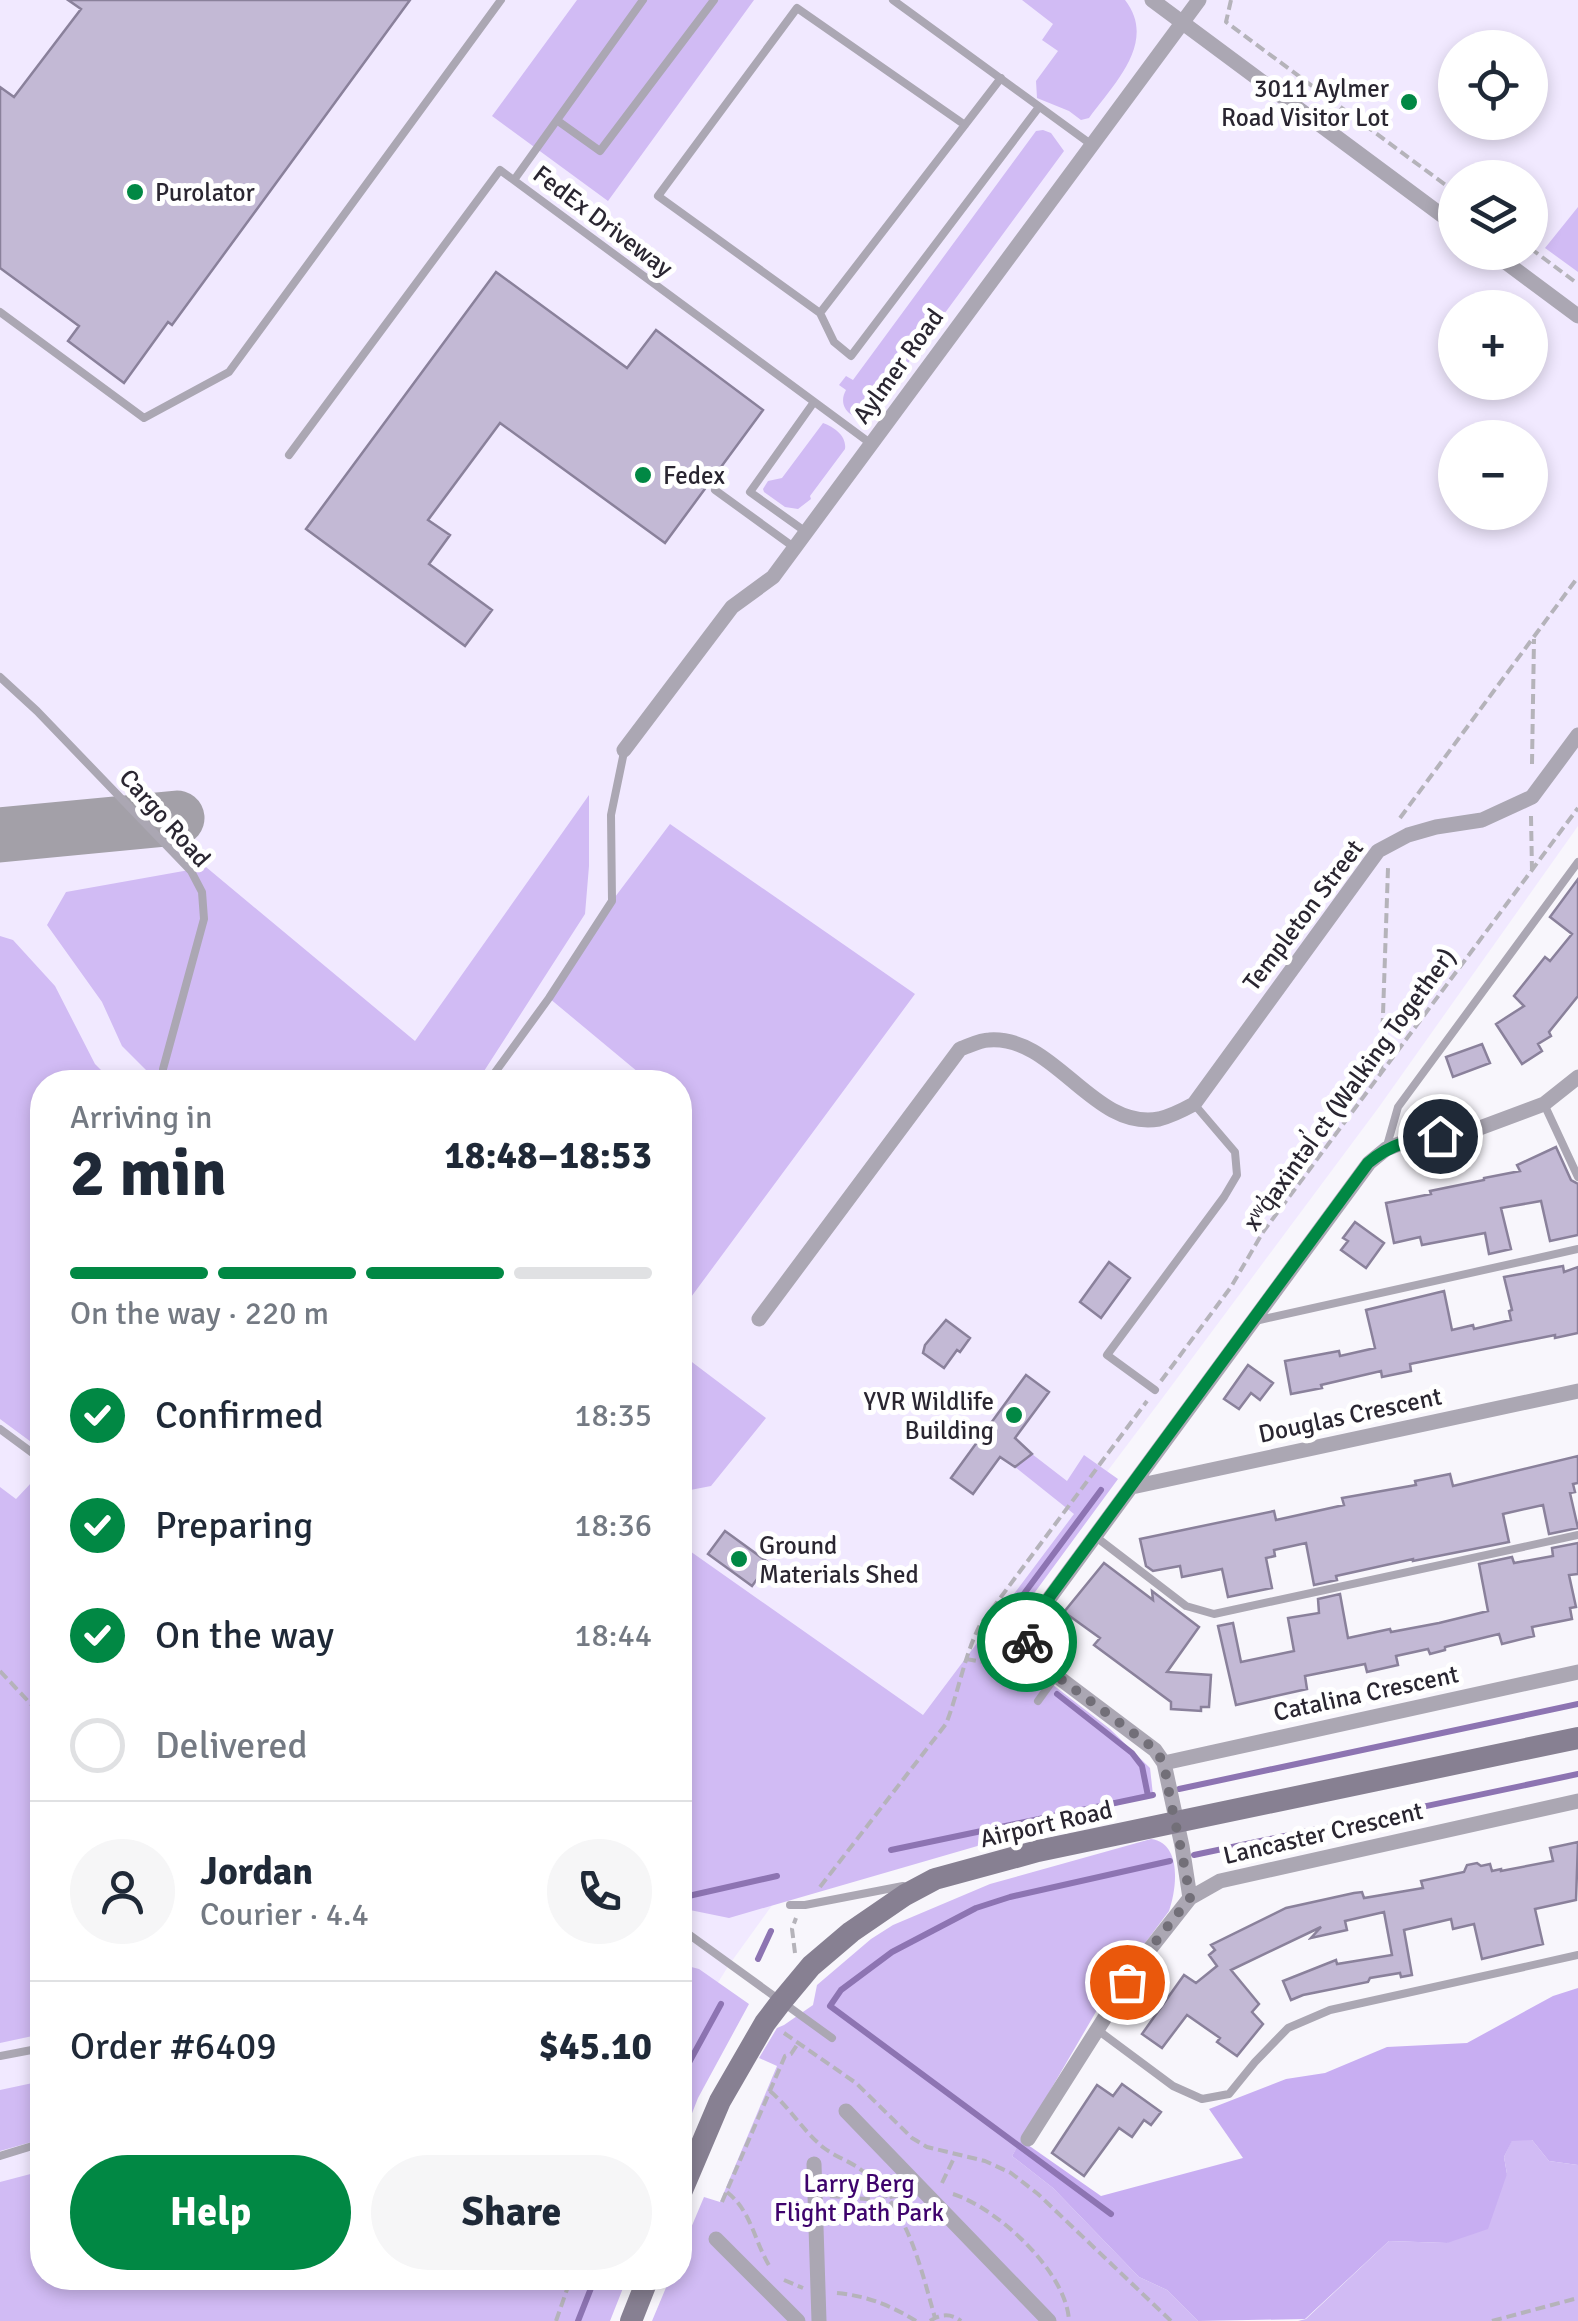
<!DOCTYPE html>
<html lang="en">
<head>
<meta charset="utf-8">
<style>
	:root { --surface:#fff; --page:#f6f6f7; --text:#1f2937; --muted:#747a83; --line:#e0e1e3; --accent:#018844 }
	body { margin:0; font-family:Signika,sans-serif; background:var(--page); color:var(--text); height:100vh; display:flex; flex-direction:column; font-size:38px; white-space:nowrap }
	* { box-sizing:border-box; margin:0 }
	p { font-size:32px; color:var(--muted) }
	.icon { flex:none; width:55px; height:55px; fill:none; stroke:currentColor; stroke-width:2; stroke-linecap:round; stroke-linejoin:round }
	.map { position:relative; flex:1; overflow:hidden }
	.details { position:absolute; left:30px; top:1070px; width:662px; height:1220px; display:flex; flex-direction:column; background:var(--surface); border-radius:40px; box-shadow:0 5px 15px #0003 }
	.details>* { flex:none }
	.tools { position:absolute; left:1438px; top:30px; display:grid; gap:20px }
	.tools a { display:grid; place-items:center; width:110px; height:110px; border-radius:50%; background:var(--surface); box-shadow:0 5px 15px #0003; font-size:50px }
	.pin { position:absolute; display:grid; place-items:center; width:85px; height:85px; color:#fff; margin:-42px; border:5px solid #fff; border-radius:50%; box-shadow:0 2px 10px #0007 }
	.courier { position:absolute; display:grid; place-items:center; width:100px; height:100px; margin:-50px; border:8px solid #018844; border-radius:50%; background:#fff; color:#222; box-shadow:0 2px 12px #0007 }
	.head em { font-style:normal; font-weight:700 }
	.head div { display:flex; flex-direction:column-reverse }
	.head { display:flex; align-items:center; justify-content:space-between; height:170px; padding:0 40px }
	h1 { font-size:65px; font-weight:700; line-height:75px }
	.bar { display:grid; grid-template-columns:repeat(4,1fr); gap:15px 10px; align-content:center; height:120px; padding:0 40px }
	.bar i { height:12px; border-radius:8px; background:var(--line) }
	.bar .on { background:var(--accent) }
	.bar p { grid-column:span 4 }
	.line { display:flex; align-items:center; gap:25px; padding:0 40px; border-top:2px solid var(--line) }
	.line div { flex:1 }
	.round { display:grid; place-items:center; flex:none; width:105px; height:105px; border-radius:52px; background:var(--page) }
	ol { padding:0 40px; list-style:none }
	li { display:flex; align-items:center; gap:30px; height:110px }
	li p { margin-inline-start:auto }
	li .icon { padding:10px; border-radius:50%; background:var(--accent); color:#fff; stroke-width:4 }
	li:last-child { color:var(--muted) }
	li i { width:55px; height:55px; border:5px solid var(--line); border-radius:50% }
	.button { display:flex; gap:20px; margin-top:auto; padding:20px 40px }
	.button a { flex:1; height:115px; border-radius:60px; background:var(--accent); color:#fff; font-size:40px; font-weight:700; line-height:115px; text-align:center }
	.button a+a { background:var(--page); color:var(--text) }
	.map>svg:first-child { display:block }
</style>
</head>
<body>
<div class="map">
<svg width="1578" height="2321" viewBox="0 0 1578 2321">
	<rect width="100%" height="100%" fill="#f8f6fc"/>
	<!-- built -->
	<path fill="#f1e9ff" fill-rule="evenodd" d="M0 0H1578V826L1379 1107 1161 1400 923 1716 807 1857 729 1965 680 2043V1082H42V2278L0 2321ZM1455 48H1530V122H1455ZM1455 178H1530V252H1455ZM1455 308H1530V382H1455ZM1455 438H1530V512H1455Z"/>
	<!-- green -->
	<path fill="#d1bbf4" d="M577 0H754L608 201 492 116Z
		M1022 0H1125C1158 42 1113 85 1089 118L1081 120 1069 111 1037 98 1036 81 1058 51 1042 40 1053 24Z
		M1043 130 1051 133 1064 151 867 419C850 419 837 406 846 390L839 385 846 376 853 380 1036 131Z
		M1578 207V272L1545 248Z
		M823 423C834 427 847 436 845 449L810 496 811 499 798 509 785 507 764 492 763 489 768 481 782 478Z
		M589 795V866L585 914 477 1082H158L122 1046 102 1002 47 925 66 892 206 867 415 1041Z
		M670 824 915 994 680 1312V1082H650L549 998 612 901Z
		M0 936 13 940 55 986 95 1064 113 1082H42V1450L0 1419Z
		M680 1353 766 1418 711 1486 680 1492Z
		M1032 1454 1067 1481 1084 1455 1118 1479 1013 1622 1017 1657 1110 1729 1150 1768 1153 1795 729 1918 680 1908V1551L687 1549 923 1715 1074 1514 1015 1467Z
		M32 1482 42 1489V2034L0 2043V1487L16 1499Z
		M1151 1839C1182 1843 1177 1888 1169 1911L1104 1998 1012 2156 1053 2188 1139 2277 1167 2290 1198 2321H652L670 2278H680V2254L704 2197 720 2202 777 2066 759 2058 777 2028 784 2025 813 2005 817 1985 871 1939 893 1925 990 1884Z
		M680 1964 699 1969 749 2004 698 2098 680 2144Z
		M42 2081V2139L0 2151V2090Z
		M1512 2140H1532L1549 2161 1578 2165V2321H1298L1306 2319 1389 2241 1447 2243 1507 2174 1504 2157Z
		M42 2171V2278H627L610 2321H0V2182Z"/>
	<!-- forest -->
	<path fill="#c8aef2" d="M1578 1988V2165L1549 2161 1532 2140 1512 2141 1504 2157 1507 2174 1488 2229 1447 2243 1389 2241 1305 2319 1198 2321 1167 2290 1139 2277 1053 2188 1012 2156 1021 2140 1101 2196 1243 2158 1209 2109 1286 2079 1325 2073 1387 2047 1467 2043 1553 1996Z"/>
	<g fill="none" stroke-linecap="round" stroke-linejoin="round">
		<!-- stream -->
		<path stroke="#8d74b2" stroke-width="6" d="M1038 1680C1016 1663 998 1653 1003 1622L1101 1490
			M1057 1694 1132 1753 1142 1766 1148 1796
			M1179 1789 1578 1704
			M891 1850 1153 1795
			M1194 1855 1578 1774
			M684 1897 777 1876
			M758 1959 771 1931
			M680 2079 721 2004
			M1111 2214 830 2006 841 1990 892 1952 976 1908 1010 1897 1170 1861
			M578 2321 595 2278"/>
		<!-- taxiway -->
		<path stroke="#a3a0a8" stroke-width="55" d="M0 835 177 818"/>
	</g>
	<!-- building -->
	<path fill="#c3b9d5" stroke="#8a819b" stroke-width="2.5" d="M68 0H410L172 325 168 322 124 383 68 341 79 326 0 268V87L14 97 81 9Z
		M496 272 627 368 656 330 763 410 665 543 500 423 428 520 450 535 429 564 492 610 465 646 306 529Z
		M1578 879V996L1549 1032 1551 1036 1538 1044 1542 1051 1522 1064 1496 1024 1524 1006 1514 996 1545 957 1550 961 1572 934 1550 917Z
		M1482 1044 1490 1063 1453 1077 1446 1057Z
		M1556 1147 1571 1180 1578 1184V1235L1550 1241 1541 1201 1501 1208 1511 1249 1489 1254 1485 1233 1422 1245 1420 1237 1394 1243 1386 1203 1431 1194 1430 1191 1484 1180V1178L1520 1171 1517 1165Z
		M1355 1222 1384 1243 1366 1268 1341 1250 1348 1241 1343 1238Z
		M1109 1262 1130 1278 1101 1318 1080 1302Z
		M1563 1266 1564 1272 1578 1267V1333L1555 1338V1335L1410 1364 1411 1371 1382 1377 1381 1371 1321 1385 1322 1388 1291 1394 1285 1361 1339 1351 1340 1356 1375 1348 1366 1310 1444 1291 1452 1330 1473 1325 1474 1329 1511 1320 1509 1311 1512 1310 1504 1277Z
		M946 1320 970 1338 960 1352 957 1350 944 1368 923 1353 925 1345Z
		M1248 1365 1273 1383 1260 1400 1251 1393 1239 1409 1224 1399Z
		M1026 1375 1049 1392 1015 1438 1032 1454 1015 1467 1000 1457 973 1494 951 1478Z
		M1578 1456V1483L1573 1484 1575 1492 1570 1493 1578 1528 1549 1534 1543 1505 1503 1514 1509 1542 1413 1561V1559L1336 1576 1337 1580 1314 1585 1306 1543 1274 1550 1275 1556 1266 1558 1272 1588 1228 1597 1222 1569 1182 1577 1180 1566 1153 1571 1146 1566 1140 1539 1274 1511 1276 1520 1344 1505 1342 1498 1416 1485 1415 1481 1450 1474 1453 1486Z
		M725 1531 769 1563 752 1586 708 1554Z
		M1578 1543V1574L1569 1575 1576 1607 1570 1608 1572 1619 1532 1627 1534 1636 1502 1644 1499 1634 1445 1647V1650L1430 1654 1428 1649 1396 1656 1398 1665 1367 1672 1365 1664 1305 1676 1307 1689 1236 1705 1218 1626 1233 1623 1241 1662 1294 1651 1288 1618 1319 1613 1318 1599 1340 1594 1348 1638 1390 1629 1391 1632 1439 1623 1488 1611 1479 1564 1512 1557 1514 1563 1553 1556 1552 1548Z
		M1104 1563 1153 1600 1152 1591 1199 1627 1167 1672 1211 1675 1209 1707H1201V1711L1171 1709V1702L1094 1645 1100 1638 1064 1612Z
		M1578 1842 1576 1900 1535 1909 1543 1944 1482 1959 1474 1924 1453 1929 1451 1919 1404 1930 1412 1975 1401 1977 1400 1973 1370 1978 1368 1982 1303 1995 1291 2000 1283 1981 1336 1960 1337 1964 1392 1955 1384 1912 1345 1921 1347 1930 1311 1938 1321 1927 1231 1970 1259 2004 1252 2012 1263 2024 1237 2056 1217 2042 1220 2038 1187 2015 1162 2048 1142 2034 1184 1975 1196 1983 1217 1966 1209 1955 1215 1950 1211 1945 1286 1908 1354 1893 1362 1892 1364 1898 1423 1888 1421 1881 1464 1872 1467 1865 1477 1863 1481 1866 1490 1864 1492 1871 1501 1869V1871L1553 1861 1550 1848Z
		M1122 2084 1161 2112 1151 2125 1144 2120 1132 2137 1119 2128 1084 2176 1052 2153 1097 2085 1113 2096Z"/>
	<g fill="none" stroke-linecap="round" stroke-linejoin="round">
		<!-- path -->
		<path stroke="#b5b3ba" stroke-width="4" stroke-dasharray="10 5" stroke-linecap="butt" d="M1231 0 1226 22 1455 192
			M1530 248 1578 284
			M1532 764 1534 639
			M1531 816 1532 871
			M1400 818 1578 577
			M1381 1073 1388 868
			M1161 1381 1231 1287 1263 1232 1578 808
			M966 1659 1000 1665 1012 1654
			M0 1671 42 1716
			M820 1887 946 1724C959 1691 964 1656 980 1625L1147 1401
			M795 1953 792 1929 796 1918
			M784 2033 856 2083 912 2138 927 2147 985 2161 1011 2173 1038 2194 1171 2321
			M770 2091C790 2108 803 2131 824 2148 836 2157 852 2162 864 2172 908 2209 920 2265 935 2318
			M942 2183 955 2156
			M727 2192C752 2212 754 2241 770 2267
			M953 2194C997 2208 1067 2272 1069 2321
			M830 2196 878 2200 904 2194
			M722 2202 785 2056 791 2054 799 2042
			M784 2280 803 2288
			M837 2293C867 2296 890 2305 916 2321
			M556 2321 571 2278
			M930 2321C940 2314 951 2313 961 2321
			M1492 2321 1578 2298"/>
		<!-- lane -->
		<path stroke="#aba7b3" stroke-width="8" d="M893 0 1092 145
			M558 121 600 151 714 0
			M965 125 797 8 658 196 820 313 1001 78
			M514 180 643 0
			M0 312 144 418 229 372 501 0
			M820 313 834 342 851 356 1039 107
			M289 455 500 170 870 443
			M715 490 795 548
			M806 532 750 492 814 402
			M0 677 37 711 191 871 202 892 204 919 163 1069V1082
			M488 1082 549 998 612 901 611 815 624 752
			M1544 1104 1578 1177
			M1386 1149 1398 1107 1578 862
			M1255 1321 1578 1249
			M1155 1390 1107 1355 1224 1197 1237 1175 1235 1152 1194 1104
			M0 1429 42 1460
			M1096 1537 1186 1606 1214 1614 1578 1535
			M1038 1701 1056 1676
			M790 1905H805L903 1886
			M680 1928 832 2038
			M1099 2031 1173 2086 1202 2099 1229 2094 1255 2062 1288 2028 1330 2010 1578 1955
			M0 2056 42 2048
			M0 2156 42 2143"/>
		<!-- street -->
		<path stroke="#aba7b3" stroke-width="15" d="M1152 0 1455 225
			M1492 252 1578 316
			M624 750 732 607 773 577 1199 0
			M759 1319 960 1049C969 1046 980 1040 989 1040 1055 1035 1093 1131 1159 1119 1171 1116 1183 1110 1194 1104L1378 851 1408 835 1436 827 1482 820 1532 797 1578 735
			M1132 1487 1578 1391
			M1164 1763 1578 1672
			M1190 1898 1182 1846 1164 1763 1155 1750 1030 1656 1027 1641 1029 1626 1369 1163 1386 1149 1412 1139 1469 1132 1544 1104 1578 1077
			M846 2111 1049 2321
			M1028 2139 1142 1959 1190 1898 1220 1881 1578 1801
			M814 2164 819 2321
			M716 2239 798 2321"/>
		<!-- secondary -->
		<path stroke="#878092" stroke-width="22" d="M680 2195 720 2101 765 2023 781 2002 811 1966 851 1932 905 1895 935 1879 1038 1851 1578 1738
			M631 2321 648 2278"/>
	</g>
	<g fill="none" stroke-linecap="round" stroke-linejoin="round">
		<!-- done -->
		<path stroke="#726f78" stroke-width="10" stroke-dasharray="0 18" d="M1027 1642 1030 1656 1156 1750C1167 1767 1167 1784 1171 1803 1178 1835 1185 1866 1190 1898L1142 1959 1127 1982"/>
		<!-- route -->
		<path stroke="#018844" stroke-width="12" d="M1027 1642 1028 1626 1368 1163C1392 1143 1410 1140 1440 1136"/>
	</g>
	<!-- markers -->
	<g fill="#018844" stroke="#fff" stroke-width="4">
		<circle cx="1409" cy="102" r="10"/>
		<circle cx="135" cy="192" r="10"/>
		<circle cx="643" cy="475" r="10"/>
		<circle cx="1014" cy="1415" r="10"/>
		<circle cx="739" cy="1559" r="10"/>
	</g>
	<g text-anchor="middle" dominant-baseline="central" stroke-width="10" stroke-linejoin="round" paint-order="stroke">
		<!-- poi labels -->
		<g font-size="25" fill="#2a2631" stroke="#fff" text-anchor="start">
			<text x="1389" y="88" text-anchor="end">3011 Aylmer<tspan x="1389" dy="29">Road Visitor Lot</tspan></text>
			<text x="155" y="192">Purolator</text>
			<text x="663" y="475">Fedex</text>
			<text x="994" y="1401" text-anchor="end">YVR Wildlife<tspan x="994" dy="29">Building</tspan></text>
			<text x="759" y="1545">Ground<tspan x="759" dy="29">Materials Shed</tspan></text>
		</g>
		<!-- street labels -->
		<g font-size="25" fill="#2a2631" stroke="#fff">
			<text transform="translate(603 221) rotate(37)">FedEx Driveway</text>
			<text transform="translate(898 366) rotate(-54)">Aylmer Road</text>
			<text transform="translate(165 818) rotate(48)">Cargo Road</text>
			<text transform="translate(1303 915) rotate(-53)">Templeton Street</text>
			<text transform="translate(1349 1089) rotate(-54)">xʷq̓axintəl̕ ct (Walking Together)</text>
			<text transform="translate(1350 1415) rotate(-12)">Douglas Crescent</text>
			<text transform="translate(1366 1693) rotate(-12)">Catalina Crescent</text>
			<text transform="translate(1046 1824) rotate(-13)">Airport Road</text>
			<text transform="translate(1323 1833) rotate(-13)">Lancaster Crescent</text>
		</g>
		<!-- park labels -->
		<g font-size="25" fill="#3e036c" stroke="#fff">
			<text x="859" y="2183">Larry Berg<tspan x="859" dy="29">Flight Path Park</tspan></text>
		</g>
	</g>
</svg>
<div class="tools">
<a><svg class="icon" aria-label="locate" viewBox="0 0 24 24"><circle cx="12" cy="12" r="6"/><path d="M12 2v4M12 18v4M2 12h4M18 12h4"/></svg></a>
<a><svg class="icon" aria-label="layers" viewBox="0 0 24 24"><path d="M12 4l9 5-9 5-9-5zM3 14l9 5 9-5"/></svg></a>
<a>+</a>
<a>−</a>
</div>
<div class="pin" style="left:1127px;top:1982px;background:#ea580c"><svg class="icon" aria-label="bag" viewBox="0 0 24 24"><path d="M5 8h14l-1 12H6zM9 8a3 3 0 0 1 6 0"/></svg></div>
<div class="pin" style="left:1440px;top:1136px;background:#1f2937"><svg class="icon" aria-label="home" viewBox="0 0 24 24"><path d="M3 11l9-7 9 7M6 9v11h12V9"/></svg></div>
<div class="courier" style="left:1027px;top:1642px"><svg class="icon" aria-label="bike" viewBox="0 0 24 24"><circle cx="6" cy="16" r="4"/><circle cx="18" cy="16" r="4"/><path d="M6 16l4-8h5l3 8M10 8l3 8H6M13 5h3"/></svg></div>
<section class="details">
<div class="head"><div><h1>2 min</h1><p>Arriving in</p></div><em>18:48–18:53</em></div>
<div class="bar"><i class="on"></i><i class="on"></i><i class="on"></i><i></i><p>On the way · 220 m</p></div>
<ol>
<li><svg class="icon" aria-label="check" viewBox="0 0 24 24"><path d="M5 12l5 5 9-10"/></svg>Confirmed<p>18:35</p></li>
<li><svg class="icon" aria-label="check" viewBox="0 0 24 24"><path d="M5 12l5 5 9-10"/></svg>Preparing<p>18:36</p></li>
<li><svg class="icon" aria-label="check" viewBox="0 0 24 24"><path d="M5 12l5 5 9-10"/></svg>On the way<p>18:44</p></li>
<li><i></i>Delivered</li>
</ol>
<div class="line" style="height:180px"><a class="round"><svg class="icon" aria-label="person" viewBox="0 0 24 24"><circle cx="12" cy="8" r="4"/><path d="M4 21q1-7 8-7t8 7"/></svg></a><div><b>Jordan</b><p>Courier · 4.4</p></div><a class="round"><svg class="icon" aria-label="phone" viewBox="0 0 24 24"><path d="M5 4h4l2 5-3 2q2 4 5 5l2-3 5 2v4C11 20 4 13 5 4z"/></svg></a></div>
<div class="line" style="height:130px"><div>Order #6409</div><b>$45.10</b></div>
<div class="button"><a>Help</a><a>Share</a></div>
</section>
</div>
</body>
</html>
